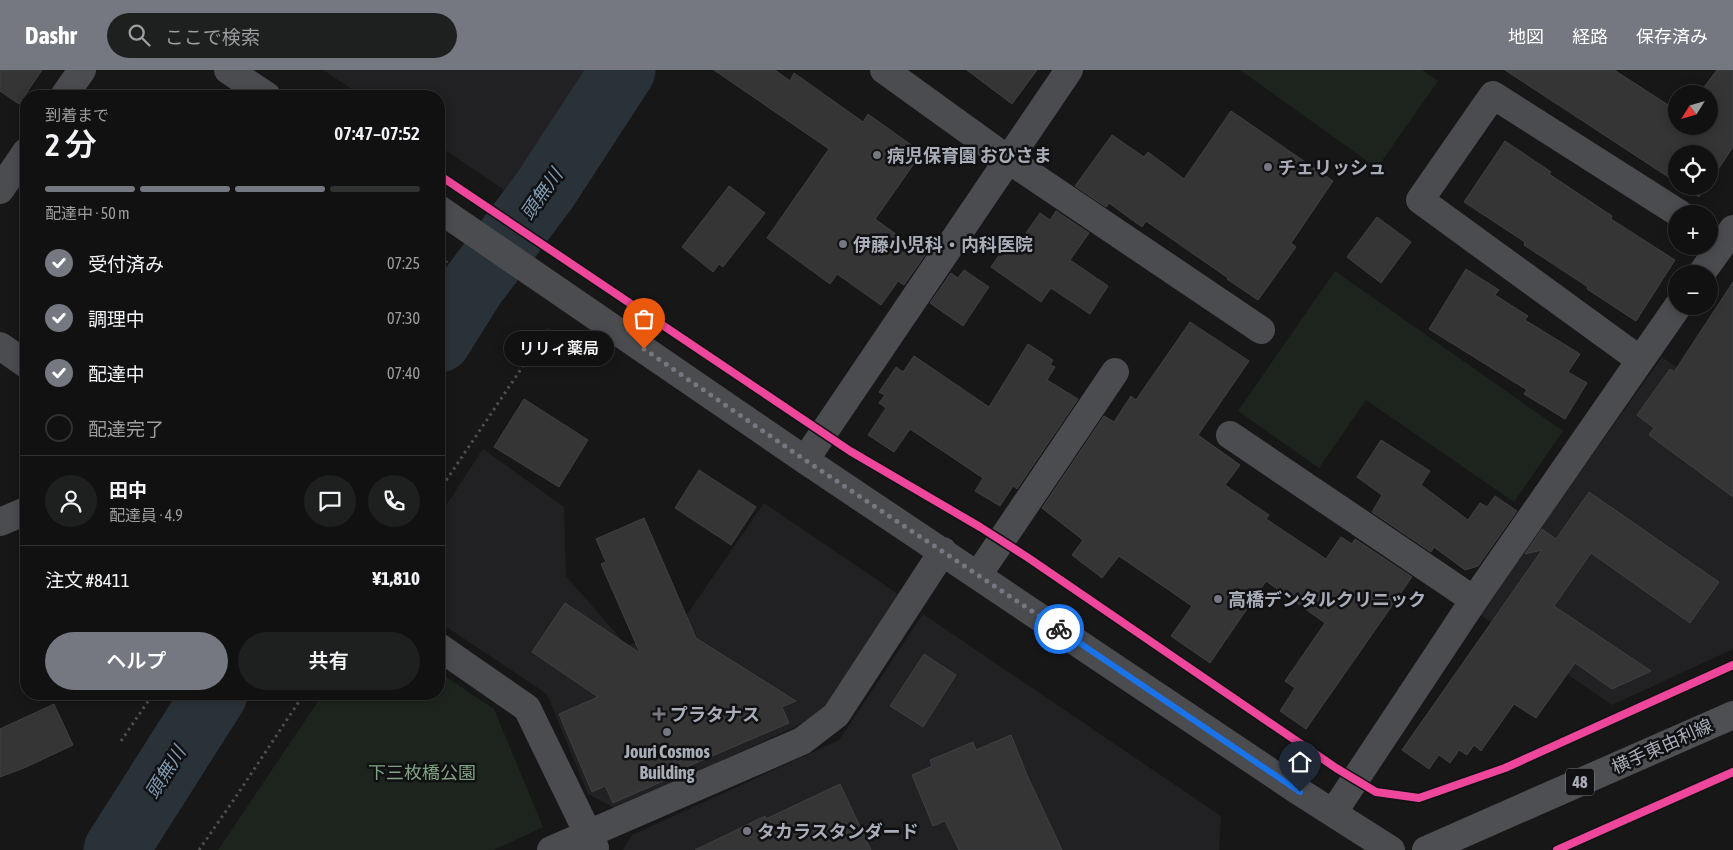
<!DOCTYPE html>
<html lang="ja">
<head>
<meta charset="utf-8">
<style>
	:root { --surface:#111; --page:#1e1f1f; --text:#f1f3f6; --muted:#9c9d9f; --line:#303131; --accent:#757880 }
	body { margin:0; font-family:"Asap Condensed","Noto Sans JP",sans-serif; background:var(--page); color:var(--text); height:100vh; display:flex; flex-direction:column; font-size:19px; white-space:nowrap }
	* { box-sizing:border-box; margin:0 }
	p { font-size:16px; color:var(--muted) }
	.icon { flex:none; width:28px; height:28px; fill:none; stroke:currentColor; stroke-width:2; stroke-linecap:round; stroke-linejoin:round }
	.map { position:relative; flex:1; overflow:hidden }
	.drawer { position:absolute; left:20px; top:20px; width:425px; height:610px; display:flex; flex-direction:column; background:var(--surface); border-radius:20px; box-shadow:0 2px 12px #0003,0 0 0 1px var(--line) }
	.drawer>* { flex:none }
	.needle { width:32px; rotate:233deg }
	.buttons { position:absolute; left:1668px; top:15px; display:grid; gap:10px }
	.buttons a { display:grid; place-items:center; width:50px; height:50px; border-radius:50%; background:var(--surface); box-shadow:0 2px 12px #0003,0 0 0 1px var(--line); font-size:25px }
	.pin { position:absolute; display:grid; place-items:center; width:42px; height:42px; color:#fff; margin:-51px -21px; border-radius:50% 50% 50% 0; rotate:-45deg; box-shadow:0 0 5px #0007 }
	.pin .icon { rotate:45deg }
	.courier { position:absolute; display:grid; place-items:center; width:50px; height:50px; margin:-25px; border:4px solid #1a73e8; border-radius:50%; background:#fff; color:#222; box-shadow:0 1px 6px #0007 }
	.bubble { position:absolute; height:35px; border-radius:18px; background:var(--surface); box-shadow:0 2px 12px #0003,0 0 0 1px var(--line); font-size:16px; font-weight:600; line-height:35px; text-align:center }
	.overview em { font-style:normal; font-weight:600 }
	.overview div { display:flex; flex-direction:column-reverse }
	.overview { display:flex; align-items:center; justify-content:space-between; height:85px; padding:0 25px }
	h1 { font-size:32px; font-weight:600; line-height:38px }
	.bar { display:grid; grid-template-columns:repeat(4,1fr); gap:8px 5px; align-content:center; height:60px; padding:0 25px }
	.bar i { height:6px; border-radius:4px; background:var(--line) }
	.bar .selected { background:var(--accent) }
	.bar p { grid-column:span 4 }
	.line { display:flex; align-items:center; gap:12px; padding:0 25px; border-top:1px solid var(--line) }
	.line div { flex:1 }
	.round { display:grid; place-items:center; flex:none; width:52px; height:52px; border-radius:26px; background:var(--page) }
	ol { padding:0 25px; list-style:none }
	li { display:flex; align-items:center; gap:15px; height:55px }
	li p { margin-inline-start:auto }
	li .icon { padding:5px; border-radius:50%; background:var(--accent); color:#fff; stroke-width:4 }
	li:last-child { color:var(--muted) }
	li i { width:28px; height:28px; border:2px solid var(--line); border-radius:50% }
	.action { display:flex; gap:10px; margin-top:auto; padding:10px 25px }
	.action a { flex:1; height:58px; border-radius:30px; background:var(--accent); color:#fff; font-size:20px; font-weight:600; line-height:58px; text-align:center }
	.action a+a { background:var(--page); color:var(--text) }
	header { display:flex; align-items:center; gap:30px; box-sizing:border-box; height:70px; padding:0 25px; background:var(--accent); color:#fff }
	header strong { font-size:24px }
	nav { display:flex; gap:28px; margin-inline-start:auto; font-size:18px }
	.search { width:350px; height:45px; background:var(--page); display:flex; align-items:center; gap:12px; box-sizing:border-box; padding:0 18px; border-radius:28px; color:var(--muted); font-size:19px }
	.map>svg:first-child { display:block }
</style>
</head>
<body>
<header>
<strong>Dashr</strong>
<div class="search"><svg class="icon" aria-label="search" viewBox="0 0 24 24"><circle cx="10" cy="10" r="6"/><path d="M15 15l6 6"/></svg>ここで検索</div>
<nav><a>地図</a><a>経路</a><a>保存済み</a></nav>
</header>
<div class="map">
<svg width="1733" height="780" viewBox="0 0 1733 780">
	<rect width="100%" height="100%" fill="#171717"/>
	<!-- built -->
	<path fill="#212123" d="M323 0H601L515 127 439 76V26H362Z
		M1662 287 1733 337V579L1612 635 1479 544Z
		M483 379 564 437 566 506 627 576 681 553 764 433 898 524 827 634 811 647 795 657 616 739 588 724 547 624 439 552V446Z
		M923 544 1221 746 1219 780H623L632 765 839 670Z"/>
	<!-- green -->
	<path fill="#1d241e" d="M1240 0H1422L1438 11 1377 98Z
		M1335 201 1563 361 1514 432 1366 330 1319 398 1238 341Z
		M439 602 494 639 543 757 494 780H218L323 624H439Z"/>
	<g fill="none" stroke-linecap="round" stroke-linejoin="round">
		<!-- river -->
		<path stroke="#2a3239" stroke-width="65" d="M439 270 472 217 545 120 623 0
			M116 780 215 624"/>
	</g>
	<!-- building -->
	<path fill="#353536" stroke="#3f4043" d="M0 0H42L19 34 0 21Z
		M714 0H775L790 11 794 3 863 52 868 44 914 77 911 83 918 88 875 149 925 185 904 215 898 211 881 235 837 204 830 214 767 168 829 79Z
		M967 0H1037L1012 34Z
		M1505 0H1614L1676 40V56H1709V24H1699L1717 0H1733V77L1709 113V84H1676V112Z
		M1231 41 1333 111 1291 173 1296 177 1258 230 1227 209 1228 208 1146 151 1142 157 1109 133 1106 137 1075 116 1112 65 1144 87 1148 82 1184 109Z
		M1505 71 1551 102 1549 104 1612 146 1611 149 1675 190 1636 251 1587 219 1588 217 1524 175 1525 172 1464 132Z
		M729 116 765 143 723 197 719 194 713 202 682 177Z
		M1683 116H1706L1699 127Z
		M1056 141 1089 163 1070 190 1108 216 1090 244 1051 218 1041 232 991 197 1009 171 1017 176 1040 143 1050 150Z
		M1377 147 1411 172 1381 213 1347 187Z
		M1466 199 1499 220 1495 225 1528 246 1525 250 1580 284 1568 302 1587 313 1565 349 1524 324 1527 320 1429 259Z
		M964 200 989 217 963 256 930 233 951 203 958 208Z
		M1733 212V427L1649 365 1654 358 1637 345 1670 299 1674 302Z
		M1190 252 1249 291 1198 365 1240 395 1225 415 1269 445 1266 449 1326 489 1341 467 1352 474 1355 469 1412 507 1306 659 1280 641 1295 618 1285 611 1325 553 1266 511 1210 593 1171 566 1192 536 1119 486 1102 508 1072 485 1083 470 1042 438 1104 346 1114 352 1131 326 1136 330Z
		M1028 274 1053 290 1050 295 1055 297 1047 310 1078 329 1017 419 1013 416 1000 436 975 421 983 408 910 359 894 382 868 365 886 338 879 333 885 325 879 322 896 297 903 302 914 286 989 337Z
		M524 329 588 370 559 417 494 377Z
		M1381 370 1430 401 1421 415 1468 450 1480 433 1487 437 1495 426 1517 441 1478 496 1465 500 1434 477 1431 482 1372 442 1382 425 1357 407Z
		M699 400 756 437 731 475 675 438Z
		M1589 422 1719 512 1690 553 1591 483 1554 536 1651 601 1612 619 1575 593 1536 648 1514 634 1481 681 1474 675 1467 685 1459 680 1450 693 1439 685 1429 699 1402 680 1542 480 1525 484 1542 459 1556 469Z
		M644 448 696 568 796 631 782 637 789 653 677 701 679 704 613 733 605 716 592 722 559 644 598 627 532 582 565 533 640 583 601 494 606 492 596 469Z
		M924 584 956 605 923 657 890 636Z
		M54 634 73 675 24 698 0 707V659Z
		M1011 665 1027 705 1062 780H959L945 751 933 756 912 705 932 696 930 690 973 672 976 680Z
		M840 714 871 780H695L765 746 766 749Z"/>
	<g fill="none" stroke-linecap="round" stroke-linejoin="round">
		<!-- path -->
		<path stroke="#4d4e52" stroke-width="3" stroke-dasharray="2.5 4" stroke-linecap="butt" d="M439 203 447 191
			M439 421 548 259
			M121 671 153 624
			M199 780 235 728 304 624"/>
		<!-- minor -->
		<path stroke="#4b4c50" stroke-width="28" d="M228 0 267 26
			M884 0 1009 90 1261 260
			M64 26 82 0
			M0 120 26 82
			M439 139 805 390 1300 722 1391 780
			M1701 204 1733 159
			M0 276 26 294
			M1640 290 1420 130 1493 25 1680 144
			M1230 365 1474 530
			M805 390 1069 0
			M0 452 26 441
			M978 505 1115 302
			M439 577 527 638 595 778
			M1333 743 1474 530 1678 236
			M551 780 802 671 836 645 943 481"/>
		<!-- major -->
		<path stroke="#4d4f52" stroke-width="28" d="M1426 780 1733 645"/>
		<defs>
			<path id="cycleway" d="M439 105 850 381 980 457 1027 487 1336 698 1376 722 1419 728 1505 698 1733 595
				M1557 780 1733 702"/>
		</defs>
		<!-- cycleway casing -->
		<use href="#cycleway" stroke="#111113" stroke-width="11"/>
		<!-- cycleway -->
		<use href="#cycleway" stroke="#ed469a" stroke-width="8"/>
	</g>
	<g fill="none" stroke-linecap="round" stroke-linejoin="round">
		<!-- done -->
		<path stroke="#757880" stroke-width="5" stroke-dasharray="0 9" d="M644 279 805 390 1059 559"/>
		<!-- route -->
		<path stroke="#1a73e8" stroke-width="6" d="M1059 559 1300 722"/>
	</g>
	<!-- markers -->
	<g fill="#757880" stroke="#111113" stroke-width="2">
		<circle cx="877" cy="85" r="5"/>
		<circle cx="1268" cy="97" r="5"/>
		<circle cx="843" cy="174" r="5"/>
		<circle cx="1218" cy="529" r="5"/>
		<path d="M656.5 636.5h5v5h5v5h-5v5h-5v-5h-5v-5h5z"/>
		<circle cx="667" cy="662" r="5"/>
		<circle cx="747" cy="761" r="5"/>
	</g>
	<g text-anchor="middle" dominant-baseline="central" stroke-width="5" stroke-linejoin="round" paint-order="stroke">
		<!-- shield labels -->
		<rect fill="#111113" stroke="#7b7e86" stroke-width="1" x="1566" y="698.5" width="28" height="27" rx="4"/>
		<g font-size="16" font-weight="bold" fill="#a8adb8">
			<text x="1580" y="712">48</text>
		</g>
		<!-- poi labels -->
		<g font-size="18" font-weight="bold" fill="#a8adb8" stroke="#111113" text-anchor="start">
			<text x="887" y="85">病児保育園 おひさま</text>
			<text x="1278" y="97">チェリッシュ</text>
			<text x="853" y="174">伊藤小児科・内科医院</text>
			<text x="1228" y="529">高橋デンタルクリニック</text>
			<text x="670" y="644">プラタナス</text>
			<text x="667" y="681" text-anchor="middle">Jouri Cosmos<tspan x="667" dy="21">Building</tspan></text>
			<text x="757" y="761">タカラスタンダード</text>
		</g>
		<!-- street labels -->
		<g font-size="18" fill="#a8adb8" stroke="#111113">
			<text transform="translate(1662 676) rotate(-24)">横手東由利線</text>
		</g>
		<!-- park labels -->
		<g font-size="18" fill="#7fa381" stroke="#111113">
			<text x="422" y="702">下三枚橋公園</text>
		</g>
		<!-- water labels -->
		<g font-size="19" font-style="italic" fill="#7f9bb3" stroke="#111113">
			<text transform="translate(541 124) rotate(-55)">頭無川</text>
			<text transform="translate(165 702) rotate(-58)">頭無川</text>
		</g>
	</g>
</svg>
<div class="buttons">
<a><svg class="needle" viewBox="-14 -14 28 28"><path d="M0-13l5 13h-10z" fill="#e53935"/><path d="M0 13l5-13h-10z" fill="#9c9d9f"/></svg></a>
<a><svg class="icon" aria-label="locate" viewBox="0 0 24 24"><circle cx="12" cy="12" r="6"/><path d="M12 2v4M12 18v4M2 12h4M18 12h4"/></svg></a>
<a>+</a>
<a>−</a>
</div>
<div class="pin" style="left:644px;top:279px;background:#ea580c"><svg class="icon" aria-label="bag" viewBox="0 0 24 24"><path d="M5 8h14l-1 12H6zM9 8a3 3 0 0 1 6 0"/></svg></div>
<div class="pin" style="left:1300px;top:722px;background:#1f2937"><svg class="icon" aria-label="home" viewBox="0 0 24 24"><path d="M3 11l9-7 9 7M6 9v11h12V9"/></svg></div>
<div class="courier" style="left:1059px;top:559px"><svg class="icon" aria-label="bike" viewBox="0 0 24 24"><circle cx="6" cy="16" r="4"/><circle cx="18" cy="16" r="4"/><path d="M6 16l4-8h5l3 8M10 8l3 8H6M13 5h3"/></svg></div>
<div class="bubble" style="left:504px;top:261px;width:110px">リリィ薬局</div>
<section class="drawer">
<div class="overview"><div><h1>2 分</h1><p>到着まで</p></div><em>07:47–07:52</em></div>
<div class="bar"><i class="selected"></i><i class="selected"></i><i class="selected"></i><i></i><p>配達中 · 50 m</p></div>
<ol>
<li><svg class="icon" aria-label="check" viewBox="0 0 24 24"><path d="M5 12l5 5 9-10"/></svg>受付済み<p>07:25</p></li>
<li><svg class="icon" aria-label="check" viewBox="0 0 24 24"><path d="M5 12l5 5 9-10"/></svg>調理中<p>07:30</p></li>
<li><svg class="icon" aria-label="check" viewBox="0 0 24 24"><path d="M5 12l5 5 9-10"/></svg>配達中<p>07:40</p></li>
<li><i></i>配達完了</li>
</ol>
<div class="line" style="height:90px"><a class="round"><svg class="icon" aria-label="person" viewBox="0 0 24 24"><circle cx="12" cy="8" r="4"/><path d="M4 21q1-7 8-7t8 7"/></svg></a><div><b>田中</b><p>配達員 · 4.9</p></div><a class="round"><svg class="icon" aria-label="chat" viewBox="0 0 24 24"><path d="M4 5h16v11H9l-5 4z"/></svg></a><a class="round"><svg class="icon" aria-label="phone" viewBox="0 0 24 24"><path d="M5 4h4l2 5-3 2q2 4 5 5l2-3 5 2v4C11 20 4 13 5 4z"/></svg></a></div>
<div class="line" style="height:65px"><div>注文 #8411</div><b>¥1,810</b></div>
<div class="action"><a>ヘルプ</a><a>共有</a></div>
</section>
</div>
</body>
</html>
